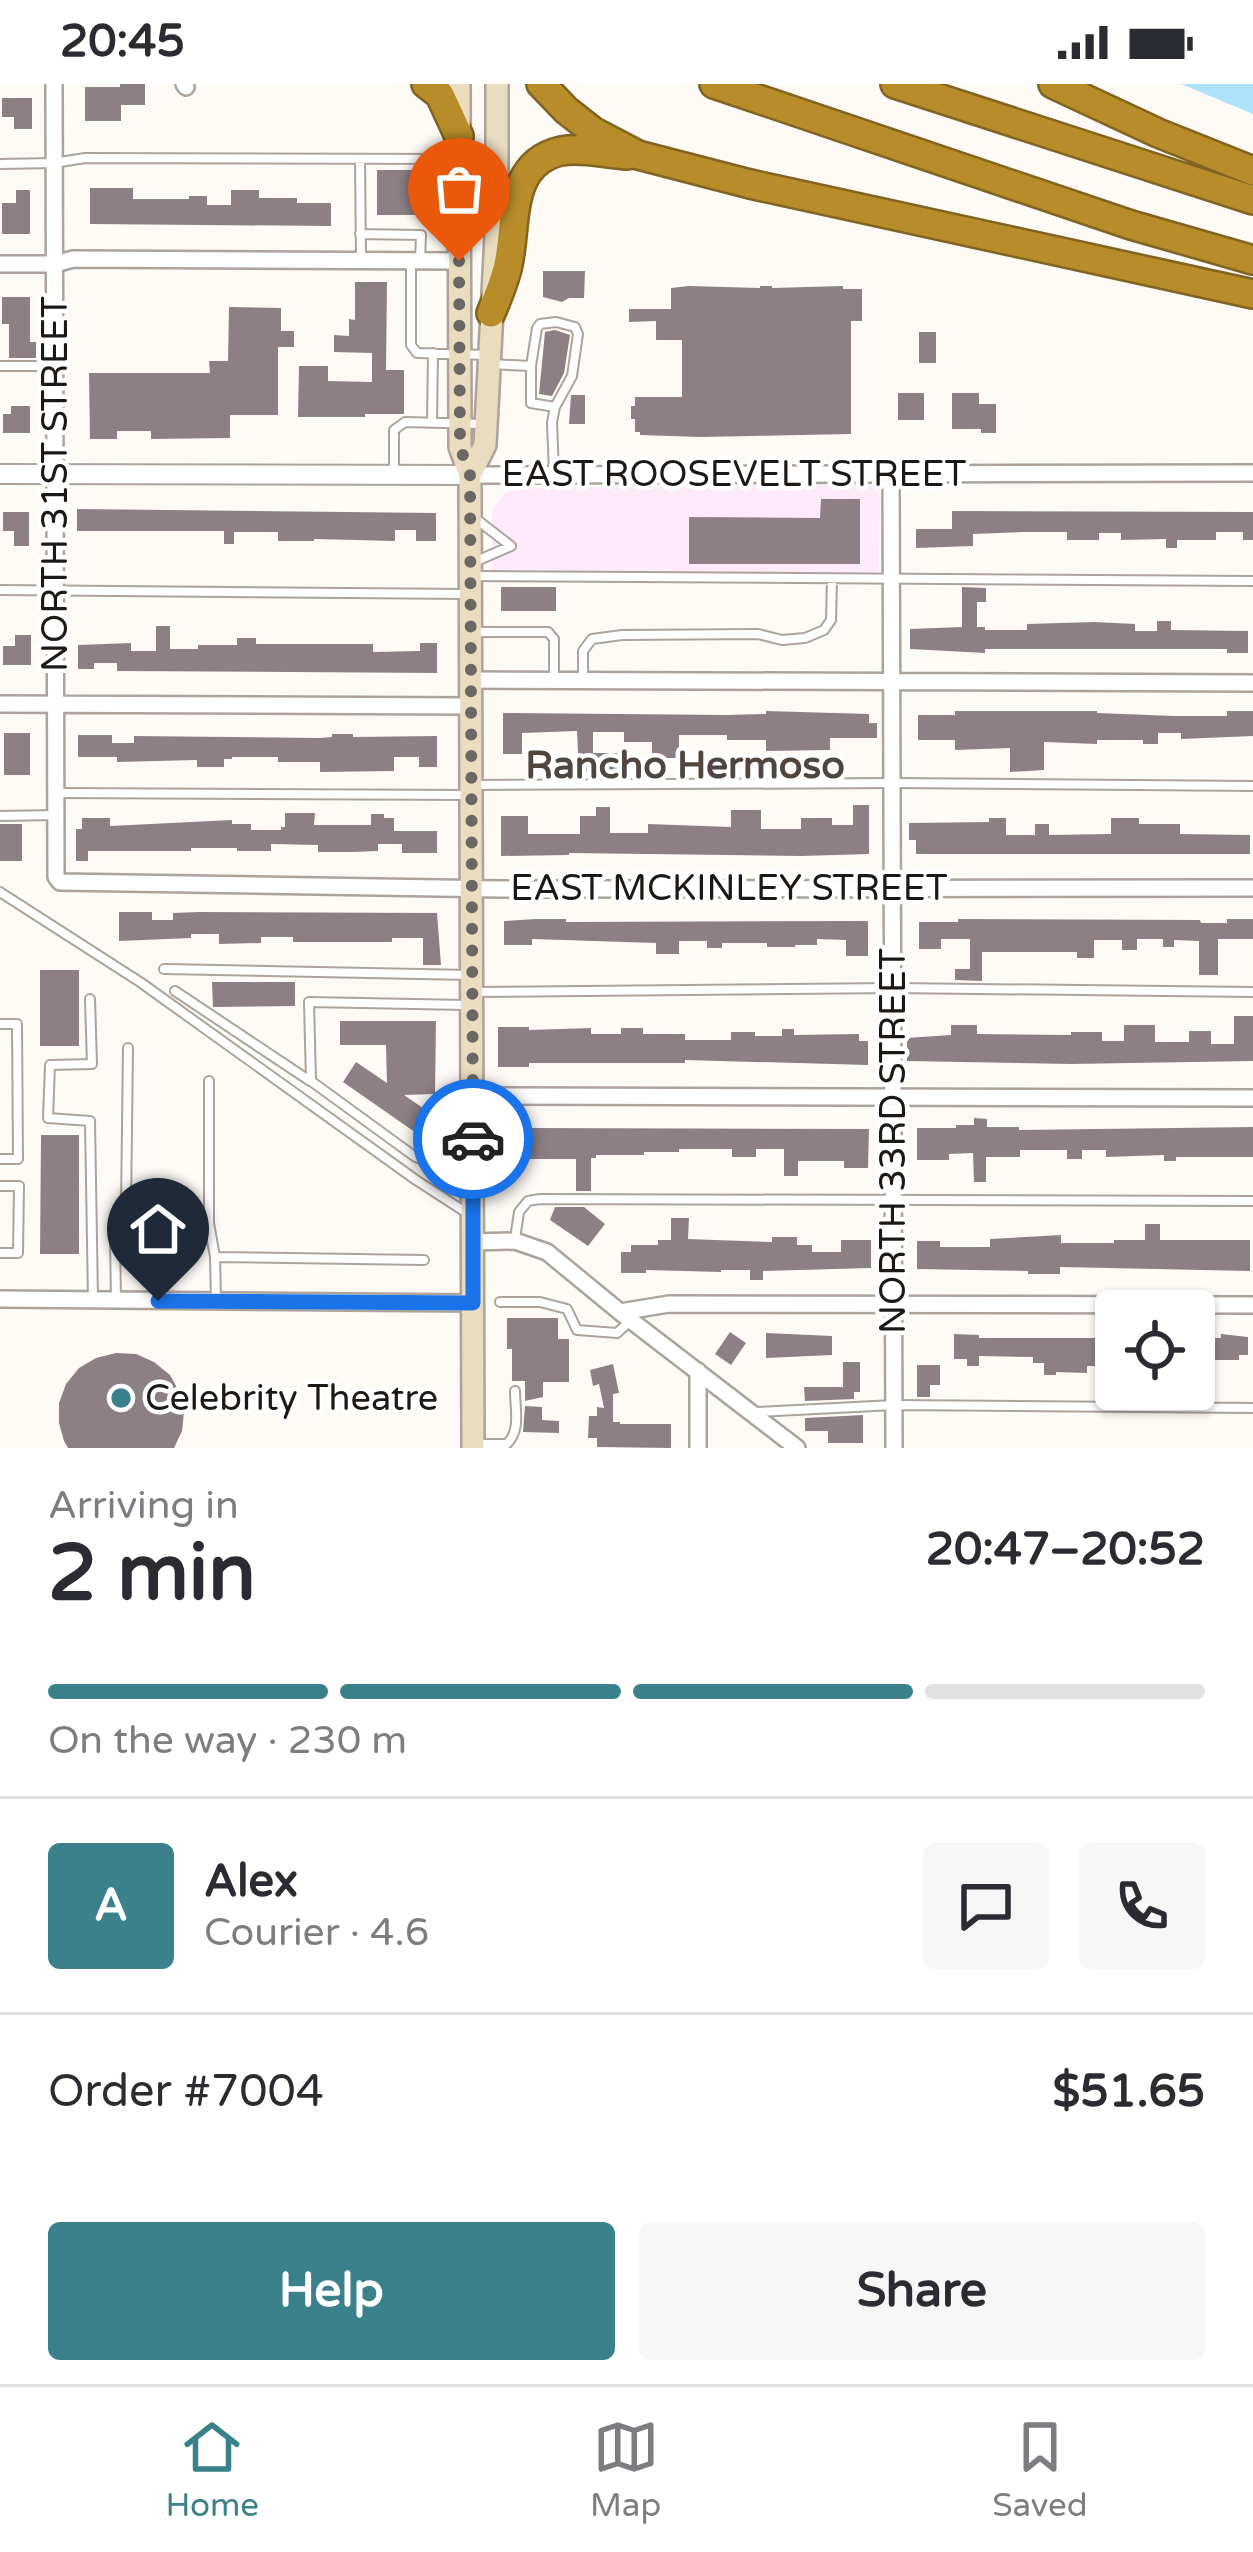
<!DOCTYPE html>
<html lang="en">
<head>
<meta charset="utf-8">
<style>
	:root { --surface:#fff; --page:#f7f7f7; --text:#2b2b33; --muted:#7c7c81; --line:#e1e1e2; --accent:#3a818b }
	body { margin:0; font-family:"Varela Round",sans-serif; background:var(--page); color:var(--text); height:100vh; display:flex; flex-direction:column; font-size:45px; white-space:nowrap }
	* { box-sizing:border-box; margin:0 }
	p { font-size:39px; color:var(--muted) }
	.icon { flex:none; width:66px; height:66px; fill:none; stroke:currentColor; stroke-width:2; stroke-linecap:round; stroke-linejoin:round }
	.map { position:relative; height:1364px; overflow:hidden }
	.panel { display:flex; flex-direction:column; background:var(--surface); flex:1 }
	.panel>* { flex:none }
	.buttons { position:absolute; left:1095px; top:1206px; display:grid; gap:24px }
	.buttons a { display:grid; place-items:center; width:120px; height:120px; border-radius:12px; background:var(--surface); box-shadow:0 3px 9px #0004; font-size:60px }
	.pin { position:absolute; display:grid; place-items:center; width:102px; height:102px; color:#fff; margin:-123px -51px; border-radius:50% 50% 50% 0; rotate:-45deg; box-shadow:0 0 12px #0007 }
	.pin .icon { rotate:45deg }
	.courier { position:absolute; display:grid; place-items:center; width:120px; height:120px; margin:-60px; border:9px solid #1a73e8; border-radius:50%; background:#fff; color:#222; box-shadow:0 3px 15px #0007 }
	.head em { font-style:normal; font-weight:800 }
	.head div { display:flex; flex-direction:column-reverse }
	.head { display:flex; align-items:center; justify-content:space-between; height:204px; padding:0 48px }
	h1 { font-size:78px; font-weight:800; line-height:90px }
	.bar { display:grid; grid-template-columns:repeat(4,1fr); gap:18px 12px; align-content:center; height:144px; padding:0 48px }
	.bar i { height:15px; border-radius:9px; background:var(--line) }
	.bar .on { background:var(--accent) }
	.bar p { grid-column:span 4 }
	.line { display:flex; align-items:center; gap:30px; padding:0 48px; border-top:3px solid var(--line) }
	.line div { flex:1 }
	.round { display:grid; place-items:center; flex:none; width:126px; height:126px; border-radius:12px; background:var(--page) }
	.button { display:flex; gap:24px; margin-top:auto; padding:24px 48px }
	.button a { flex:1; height:138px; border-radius:12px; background:var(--accent); color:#fff; font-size:48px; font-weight:800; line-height:138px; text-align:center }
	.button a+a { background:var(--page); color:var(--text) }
	.status { display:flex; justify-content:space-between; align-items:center; height:84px; padding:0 60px; background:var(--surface); direction:ltr }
	.status svg { height:33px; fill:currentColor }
	.dock { display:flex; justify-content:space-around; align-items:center; height:168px; border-top:3px solid var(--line); background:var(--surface); font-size:33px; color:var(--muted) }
	.dock a { display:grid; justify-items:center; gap:6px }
	.dock .on { color:var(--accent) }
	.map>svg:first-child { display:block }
</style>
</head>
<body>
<div class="status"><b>20:45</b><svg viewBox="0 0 49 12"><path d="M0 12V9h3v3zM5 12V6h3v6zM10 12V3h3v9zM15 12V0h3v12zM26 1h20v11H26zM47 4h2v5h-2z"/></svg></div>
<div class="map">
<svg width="1253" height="1364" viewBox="0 0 1253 1364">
	<rect width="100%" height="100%" fill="#fefaf6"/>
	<!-- commercial -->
	<path fill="#fdeafb" d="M880 399 879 490 492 487V425L510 404Z"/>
	<!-- water -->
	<path fill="#afe3f9" d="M1181 0H1253V30Z"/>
	<!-- building -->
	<path fill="#8d8085" d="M120 0H145V21H121V37H85V3H120Z
		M2 14H32V45H14V33H2Z
		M377 86H438V131H377Z
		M90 104H133V115H189V112H207V121H231V106H259V114H297V119H331V142L90 140Z
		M16 106H30V150H2V119H16Z
		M543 187H585L584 214H569L562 218 543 213Z
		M355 198H387L386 286H404V330H365V333H298L299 282H328V297L372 298V269L334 268V251L349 252V235L355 236Z
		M689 202 760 204V202H772V204L843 202V205H862V237H851V350L700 353 640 351V348H635V335H631V322H635V313H682V256H656V237L629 238V225H671V204Z
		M2 213H30V258H36V274H9V240H2Z
		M229 223 281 224V247H294V263H278V331H230V354L151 355V347H117V355H90L89 289H210L209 277H228Z
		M555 246 570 251 564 289 552 312 539 310 545 248Z
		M919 248H936V279H919Z
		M898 309H924V336H898Z
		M952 309H979V320H996V349H981V345H952Z
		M571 311H585V340H569Z
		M11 322H30V349H3V330H11Z
		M821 415H860V480H689V433L820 434Z
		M77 425 436 429V457H416V446H395V457L314 455V457H278V448H234V460H224V447H77Z
		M952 427 1253 428V456H1243V448H1216V456H1177V464H1166V455L1121 456V449H1099V456H1067V448H1022L973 450V462L916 464V445H952Z
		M3 428H29V462H14V447H3Z
		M501 503H556V527H501Z
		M962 503 986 504V518H977V543H985V546H1027V540L1094 538 1135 540V547H1157V537H1171V546L1248 547V569H1227V565H985V569L910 565V545L962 543Z
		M156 542H170V565H198V561H237V554H256V560H373V568L420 567V559H437V589L117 587V579H94V585H78V561L131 559V567H156Z
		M15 551H31V581H3V562H15Z
		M766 627 869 630V639H877V654H830V666L766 667V656H727V651H679V674H652V658H624V648H593V669H627V692H612V688H579L577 647 522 649V670H503V629L727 631 766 630Z
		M955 627H1097V629L1174 632H1227V627H1253V652L1181 655V649H1158V660H1143V656H1097V660L1044 658V686L1010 688V664L955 666V656H918V631H955Z
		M4 649H30V691H4Z
		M332 650H353V653L437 652V683H419V673H394V687L320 688V678H278V673H232V675H224V683H197V676L117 678V673H78V651H112V659H134V652L320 654 332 653Z
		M853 721H869V770L801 772 569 769V771L501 772V732H528V750H580V732H596V723H610V749H648V740L731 743V726H761V745H801V734H832V741H853Z
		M285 729H315L314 741H371V730H384V734H394V747H437V769H402V760H378V767L352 768H318V761L271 760V767H237V764H191V767H88V777H76V745H82V734H110V742L232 736V740H251V746H281V743H285Z
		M989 734H1006V751H1035V740H1049V751L1111 750V734H1139V740H1180V750L1250 751V770H916V756H909V739L989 738Z
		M0 740H22V777H0Z
		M119 828H152V836H173V829L199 828 437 829 441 881H423V854H392V858H293V853H261V859L219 860V850H191V854L119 857Z
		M536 835H566V838L868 837V872H846V856L817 855V861H795V863H767V859H722V864H707V857H679V870H656V859L532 855V861H504V837Z
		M958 835 1200 836 1201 839H1227V835H1253V855H1218V891H1199V857L1174 856V863H1163V855H1137V866H1122V856H1094V874H1077V868H982V897L955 896V885H970V855H941V865H919V838H958Z
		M40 886H79V962H40Z
		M212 898H295V922L213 923Z
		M1234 932H1253V977L1071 980 907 977V954L951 951V941H977V950L1071 951V948H1102V957H1124V941H1155V958H1189V947H1211V960H1234Z
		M340 937H436L435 1010 404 1011 433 1031 419 1051 343 998 356 978 387 999 386 961H340Z
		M498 943H529V946L591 944V950H621V944H643V950H685V956H731V948H755V952H782V945H794V951L859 950V957H868V981L685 976V979H529V983H498Z
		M974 1034 987 1035V1043H1019V1046L1253 1043V1073H1176V1077H1164V1071L1106 1073V1066H1082V1075H1067V1066H1020V1073H986V1098H974L973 1069 949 1070V1076H917V1044H956V1041H974Z
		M504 1041H527V1044L869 1045 868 1084H844V1077H798V1092H784V1065H756V1073H732V1065H679V1068H644V1071H596V1074H591V1107H576V1075H527V1079H504V1070H498V1057H504Z
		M41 1051H79V1170H40Z
		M555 1123H584L605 1140 588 1162 550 1136Z
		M671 1134H689L688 1155 772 1158V1153H797V1161H812V1168H841V1156H871V1184L763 1187V1196H750V1186H721V1188L646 1186V1189H621V1168H631V1161H658V1156H671Z
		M1145 1140H1160V1156H1250V1187L1060 1183V1190H1028V1187L917 1185V1157H940V1163H990V1155L1061 1151V1159H1114V1156H1145Z
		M126 1148 174 1152 173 1173 123 1168Z
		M507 1234H558V1255H569V1298H543V1313L525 1317V1297H512V1265H507Z
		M730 1248 746 1259 731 1281 715 1270Z
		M766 1249 832 1252V1271L766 1274Z
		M954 1250 979 1251V1254H1116V1274H1095V1282H1087V1289L1056 1288V1291H1044V1279H1033V1273L979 1272V1282H967V1275H954Z
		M1221 1250 1248 1253V1271H1239V1276H1209V1284H1194V1254H1221Z
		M116 1269 136 1270 154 1278 170 1291 180 1309 184 1328 182 1347 174 1364H68L64 1357 59 1339V1319L66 1300 79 1284 96 1274Z
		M843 1278H860V1308H854V1315L805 1317 804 1303H843Z
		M613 1280 619 1309 613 1310V1338H620V1340H671V1364L597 1363V1354H588L589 1332H597V1323L604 1324 599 1300 593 1302 590 1286Z
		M917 1281H940V1301H930V1313H917Z
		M525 1322 542 1323V1336L559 1337V1349L523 1348Z
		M863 1331V1359H828V1347H805V1334Z"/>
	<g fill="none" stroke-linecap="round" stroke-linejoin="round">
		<defs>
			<path id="service" d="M360 75 361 175
				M0 80 54 79 85 74 454 75
				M360 150 421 151 420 177
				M411 178V261L417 269 489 271
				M490 280 531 282 537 244 540 240 556 238 575 243 578 250 572 292 555 323 552 338 554 389
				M0 282H54
				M531 282V319L555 323
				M432 337 433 269
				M394 389V346L405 338 483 340
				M472 479 511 462 476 435
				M471 492 1253 497
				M0 506 468 510
				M474 548H548L554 555V595
				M583 595V567L592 555 622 551 758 550 782 556 805 554 824 546 831 536 832 496
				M475 701 893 699 1253 702
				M58 709 469 711
				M0 732 55 731
				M0 808 140 898 416 1096 467 1129
				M164 885 470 891
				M175 907 310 997
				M473 908 893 904 1253 908
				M90 915 92 980 50 981 48 1034 90 1037 93 1216
				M466 921 309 918 311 997 414 1072 425 1077 472 1076
				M0 940H17L18 1075H0
				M209 997V1139L215 1173
				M0 1102H19L18 1169H0
				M515 1155 519 1128 528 1117 540 1115 1253 1117
				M216 1215 215 1173 424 1176
				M116 1216 115 1154 126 1124 128 964
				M500 1218H540L567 1225 577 1246 617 1249 629 1238
				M757 1328 894 1321 1253 1324
				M474 1360H507C521 1346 515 1325 515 1307"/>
			<path id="minor" d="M54 0 56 793 60 798 501 805 1253 804
				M184 0 186 3
				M0 180H55L73 175 459 177
				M891 389 894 1364
				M470 391 1253 389
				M470 596 1253 599
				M0 620 471 622
				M473 1012 1253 1014
				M474 1158 515 1157 547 1168 620 1228 797 1364
				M0 1215 473 1219
				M620 1228 669 1220 1253 1221
				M698 1287V1364"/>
			<path id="tertiary" d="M0 390 470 391"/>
			<path id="secondary" d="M459 0 460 363 470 391 473 1364
				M470 391 485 361 497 133V0"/>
			<path id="motorway" d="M426 0 440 11 459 52
				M541 0 566 26 594 48 638 71 750 100 1253 210
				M714 0 1131 141 1253 176
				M895 0 1253 116
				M1053 0 1158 49 1253 87
				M491 229C497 215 503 200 507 185 518 142 505 80 561 67 583 63 605 70 627 71"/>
		</defs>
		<!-- service casing -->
		<use href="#service" stroke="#ada39b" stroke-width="12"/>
		<!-- minor casing -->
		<use href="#minor" stroke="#ada39b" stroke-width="20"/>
		<!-- tertiary casing -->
		<use href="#tertiary" stroke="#ada39b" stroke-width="22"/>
		<!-- secondary casing -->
		<use href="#secondary" stroke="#ada39b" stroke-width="26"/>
		<!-- motorway casing -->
		<use href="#motorway" stroke="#816322" stroke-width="32"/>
		<!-- service -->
		<use href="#service" stroke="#fff" stroke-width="8"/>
		<!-- minor -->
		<use href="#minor" stroke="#fff" stroke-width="15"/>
		<!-- tertiary -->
		<use href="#tertiary" stroke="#fff" stroke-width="18"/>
		<!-- secondary -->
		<use href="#secondary" stroke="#e9dcbf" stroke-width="21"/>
		<!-- motorway -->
		<use href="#motorway" stroke="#b78c29" stroke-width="27"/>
	</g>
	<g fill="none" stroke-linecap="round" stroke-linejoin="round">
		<!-- done -->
		<path stroke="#6b6764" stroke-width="12" stroke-dasharray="0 21.6" d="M459 177 460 363 470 391 473 1055"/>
		<!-- route -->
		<path stroke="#1a73e8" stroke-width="15" d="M158 1217 473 1219V1055"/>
	</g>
	<!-- markers -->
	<circle fill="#3a818b" stroke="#fff" stroke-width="4.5" cx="121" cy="1314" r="12"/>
	<g text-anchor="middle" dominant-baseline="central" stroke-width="9" stroke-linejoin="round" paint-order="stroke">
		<!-- street labels -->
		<g font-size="36" fill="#1c1815" stroke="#fff">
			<text x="734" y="390">EAST ROOSEVELT STREET</text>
			<text transform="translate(55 400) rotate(-90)">NORTH 31ST STREET</text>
			<text x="729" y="804">EAST MCKINLEY STREET</text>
			<text transform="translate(893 1057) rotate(-90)">NORTH 33RD STREET</text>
		</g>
		<!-- poi labels -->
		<g font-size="36" fill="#1c1815" stroke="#fff" text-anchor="start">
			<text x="145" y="1314">Celebrity Theatre</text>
		</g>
		<!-- neighbourhood labels -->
		<g font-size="39" font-weight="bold" fill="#50463f" stroke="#fff">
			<text x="685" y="681">Rancho Hermoso</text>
		</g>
	</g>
</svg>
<div class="buttons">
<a><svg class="icon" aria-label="locate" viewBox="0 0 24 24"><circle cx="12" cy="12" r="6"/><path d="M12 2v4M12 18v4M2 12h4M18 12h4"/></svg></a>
</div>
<div class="pin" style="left:459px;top:177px;background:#ea580c"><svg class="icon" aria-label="bag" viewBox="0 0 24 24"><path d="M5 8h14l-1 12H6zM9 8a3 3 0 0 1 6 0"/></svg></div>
<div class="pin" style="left:158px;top:1217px;background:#1f2937"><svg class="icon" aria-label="home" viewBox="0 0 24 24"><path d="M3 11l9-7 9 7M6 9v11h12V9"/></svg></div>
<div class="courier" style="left:473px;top:1055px"><svg class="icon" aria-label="car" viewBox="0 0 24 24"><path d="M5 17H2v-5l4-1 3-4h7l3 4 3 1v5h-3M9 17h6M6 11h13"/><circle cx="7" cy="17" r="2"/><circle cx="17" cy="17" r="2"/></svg></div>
</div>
<section class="panel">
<div class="head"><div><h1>2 min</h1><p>Arriving in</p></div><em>20:47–20:52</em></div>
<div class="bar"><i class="on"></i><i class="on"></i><i class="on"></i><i></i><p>On the way · 230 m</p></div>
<div class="line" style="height:216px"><b class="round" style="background:var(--accent);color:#fff">A</b><div><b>Alex</b><p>Courier · 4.6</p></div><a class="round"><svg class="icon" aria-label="chat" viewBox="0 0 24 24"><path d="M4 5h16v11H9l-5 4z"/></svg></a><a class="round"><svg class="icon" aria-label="phone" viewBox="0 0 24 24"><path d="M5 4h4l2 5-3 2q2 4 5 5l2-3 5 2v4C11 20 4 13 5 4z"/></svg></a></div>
<div class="line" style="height:156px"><div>Order #7004</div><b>$51.65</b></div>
<div class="button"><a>Help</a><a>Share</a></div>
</section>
<nav class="dock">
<a class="on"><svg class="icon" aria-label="home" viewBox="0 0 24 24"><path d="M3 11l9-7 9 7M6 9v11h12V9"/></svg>Home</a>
<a><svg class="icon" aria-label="map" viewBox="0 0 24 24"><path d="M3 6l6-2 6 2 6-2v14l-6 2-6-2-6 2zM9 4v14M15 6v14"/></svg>Map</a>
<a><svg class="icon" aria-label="saved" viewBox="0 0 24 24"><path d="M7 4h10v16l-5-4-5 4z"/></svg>Saved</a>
</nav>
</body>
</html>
